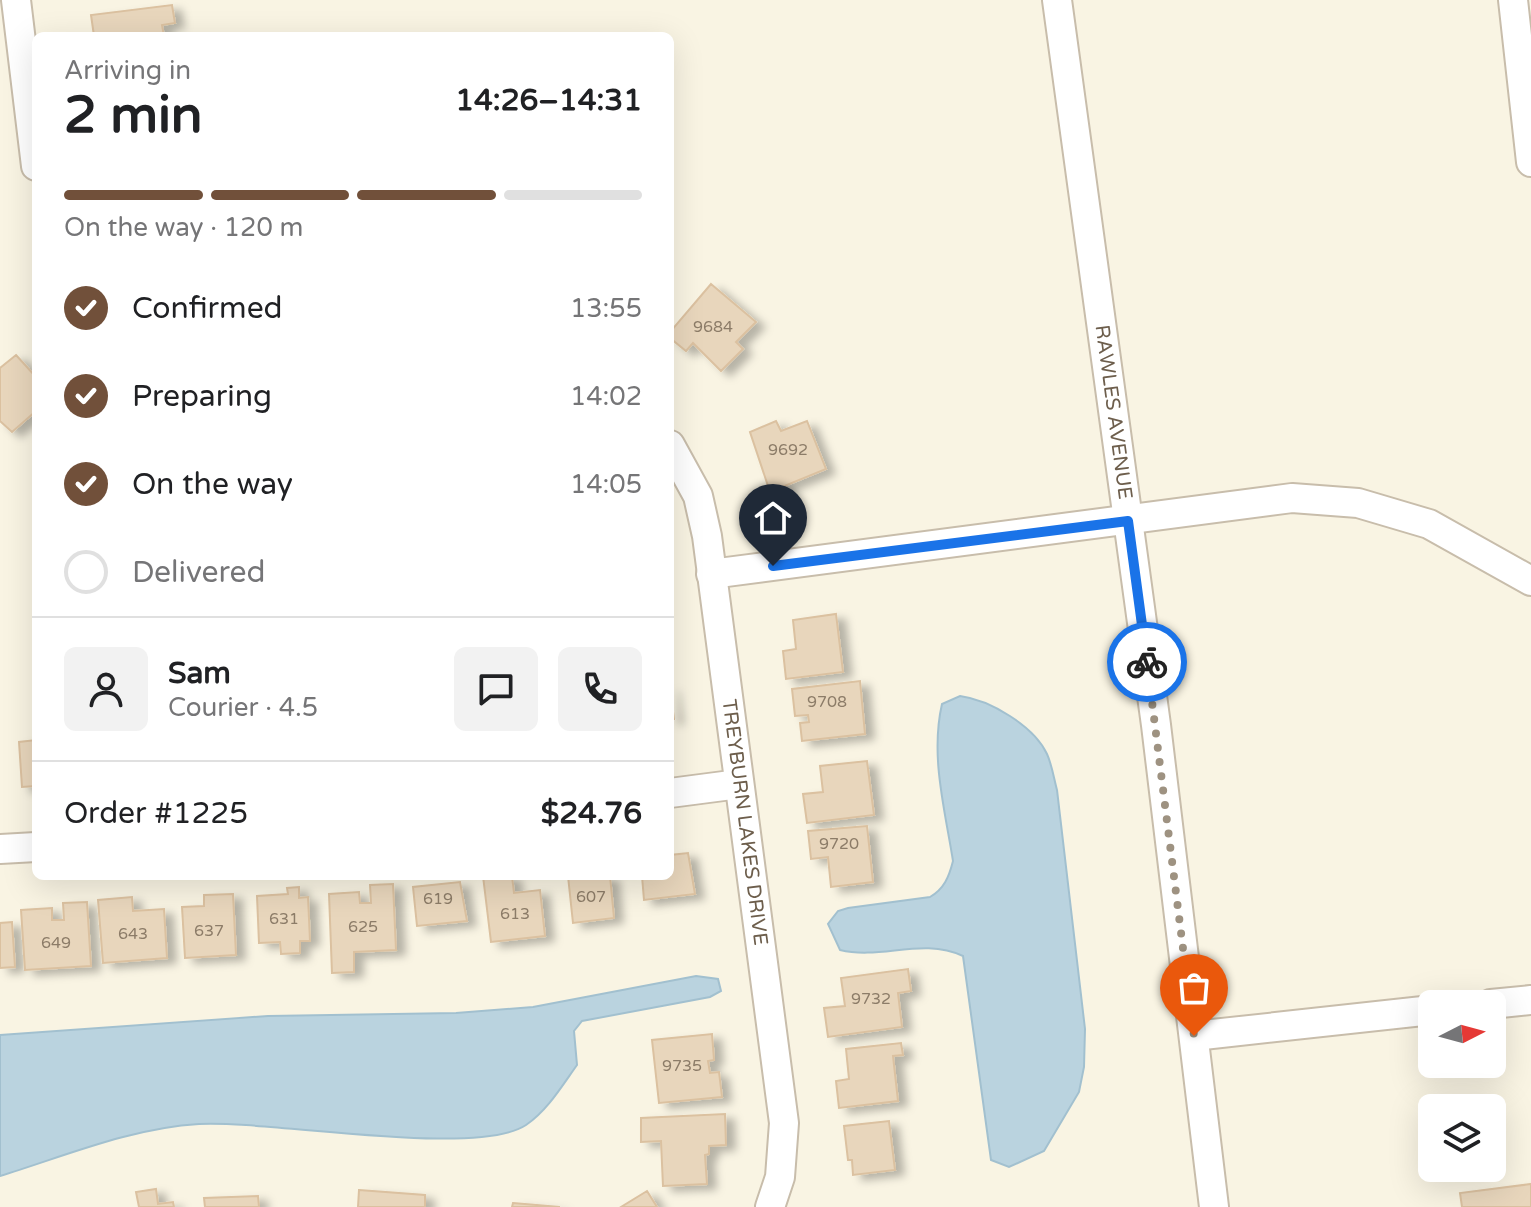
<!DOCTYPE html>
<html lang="en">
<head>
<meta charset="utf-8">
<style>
	:root { --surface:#fff; --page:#f2f2f2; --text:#202124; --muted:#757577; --line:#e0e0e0; --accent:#71503a }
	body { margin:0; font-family:"Varela Round",sans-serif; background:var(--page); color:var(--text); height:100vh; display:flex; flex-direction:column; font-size:30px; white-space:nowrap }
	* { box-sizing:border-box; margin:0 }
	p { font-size:26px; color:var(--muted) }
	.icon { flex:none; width:44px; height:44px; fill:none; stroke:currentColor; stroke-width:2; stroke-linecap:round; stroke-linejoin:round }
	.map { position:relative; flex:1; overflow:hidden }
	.drawer { position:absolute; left:32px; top:32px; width:642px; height:848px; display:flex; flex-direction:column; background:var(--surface); border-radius:12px; box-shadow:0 8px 32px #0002 }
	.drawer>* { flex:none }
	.needle { width:52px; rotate:84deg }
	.controls { position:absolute; left:1418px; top:990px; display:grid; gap:16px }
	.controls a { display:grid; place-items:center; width:88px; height:88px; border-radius:12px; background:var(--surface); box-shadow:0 8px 32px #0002; font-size:40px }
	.pin { position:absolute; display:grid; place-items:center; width:68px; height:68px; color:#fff; margin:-82px -34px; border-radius:50% 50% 50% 0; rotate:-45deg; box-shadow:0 0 8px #0007 }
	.pin .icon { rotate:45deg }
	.courier { position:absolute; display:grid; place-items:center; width:80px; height:80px; margin:-40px; border:6px solid #1a73e8; border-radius:50%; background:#fff; color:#222; box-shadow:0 2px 10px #0007 }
	.summary em { font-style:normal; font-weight:800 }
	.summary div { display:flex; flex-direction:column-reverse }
	.summary { display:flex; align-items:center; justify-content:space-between; height:136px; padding:0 32px }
	h1 { font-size:52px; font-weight:800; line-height:60px }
	.bar { display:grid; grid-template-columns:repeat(4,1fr); gap:12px 8px; align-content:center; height:96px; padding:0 32px }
	.bar i { height:10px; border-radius:6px; background:var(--line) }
	.bar .current { background:var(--accent) }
	.bar p { grid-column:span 4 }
	.line { display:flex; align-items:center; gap:20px; padding:0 32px; border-top:2px solid var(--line) }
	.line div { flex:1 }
	.round { display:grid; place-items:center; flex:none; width:84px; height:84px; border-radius:12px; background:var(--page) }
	ol { padding:0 32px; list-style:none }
	li { display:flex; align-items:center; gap:24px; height:88px }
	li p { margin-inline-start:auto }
	li .icon { padding:8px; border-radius:50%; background:var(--accent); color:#fff; stroke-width:4 }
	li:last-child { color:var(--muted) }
	li i { width:44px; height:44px; border:4px solid var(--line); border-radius:50% }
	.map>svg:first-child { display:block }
</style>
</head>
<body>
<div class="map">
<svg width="1531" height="1207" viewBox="0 0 1531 1207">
	<defs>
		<filter id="shadow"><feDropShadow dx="9" dy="5" stdDeviation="4" flood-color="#0004"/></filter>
	</defs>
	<rect width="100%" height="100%" fill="#f9f4e3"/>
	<!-- water -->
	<path fill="#bad3df" stroke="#a2c0cf" stroke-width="2" d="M960 696C990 700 1034 726 1047 754 1052 765 1054 779 1057 790L1085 1029 1084 1067 1079 1092 1044 1151 1009 1167 991 1160 963 956C922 937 882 960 840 950L828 924 838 911 848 908 930 897C944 889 949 877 953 861 945 810 930 756 942 704Z
		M696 976 718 979 721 991 710 997 582 1021 574 1031 577 1065C562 1086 547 1111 526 1125 476 1158 270 1120 199 1124 131 1128 65 1156 0 1176V1035L268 1016 456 1013 533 1007Z"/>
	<!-- building -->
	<path fill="#e8d6bc" stroke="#dbc1a0" stroke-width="2" filter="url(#shadow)" d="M172 5 175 23 162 25 164 36H94L91 15Z
		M711 284 756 322 736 342 743 349 721 371 693 343 686 351 670 338V332Z
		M16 355 36 377V411L12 432 0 421V368Z
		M776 421 781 431 807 421 826 469 770 492 750 432Z
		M836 614 843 672 786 679 783 651 796 649 793 620Z
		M860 681 865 734 802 741 800 723 809 722 808 715 795 716 792 689Z
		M670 686 674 719H670Z
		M36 740V786L22 787 19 742Z
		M867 761 874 815 807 823 803 794 823 792 820 766Z
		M867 826 873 882 831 887 828 857 811 859 808 831Z
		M688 853 695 894 644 900 642 876H670V855Z
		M483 876H512L514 893 540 890 545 936 491 942Z
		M568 876H610L614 918 573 923Z
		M460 882 467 921 417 926 413 887Z
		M393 884 396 950 354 952V972L332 973 329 894 359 892 360 903H371L370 885Z
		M299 887V898L308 897 310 941H300V953L281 954 280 942 259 943 257 896 288 894 287 888Z
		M233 894 236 955 185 958 182 907 204 906V895Z
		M132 897 133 911 164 909 167 958 103 963 98 900Z
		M87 902 91 966 25 970 21 910 52 908V920H64L63 903Z
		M12 922 15 967 0 968V923Z
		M908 969 911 991 898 993 902 1027 828 1037 824 1008 845 1006 841 978Z
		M712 1034 714 1060 708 1061 710 1073 719 1072 722 1097 659 1103 652 1040Z
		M901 1043 903 1055 893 1056 898 1101 839 1108 836 1081 849 1079 846 1049Z
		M725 1114 726 1145 709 1146V1154L705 1155 707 1184 663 1186 661 1141 641 1142V1118Z
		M889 1121 895 1170 853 1175 852 1160H848L844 1126Z
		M1531 1184V1207H1462L1460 1193Z
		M156 1189 158 1204 173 1202 174 1207H139L136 1192Z
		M359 1190 425 1195V1207H358Z
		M647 1191 657 1207H621Z
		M258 1196 259 1207H205L204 1198Z
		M513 1203 560 1207H512Z"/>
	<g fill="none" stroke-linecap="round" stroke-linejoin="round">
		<defs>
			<g id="minor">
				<path d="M16 0 36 166"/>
				<path id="s1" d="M1057 0 1156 725 1214 1207"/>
				<path d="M1513 0 1531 162"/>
				<path id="s2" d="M670 445 698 496 707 536 784 1123 780 1177 770 1207"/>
				<path d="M711 574 1292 498 1358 503 1429 524 1531 581"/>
				<path d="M670 793 739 784"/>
				<path d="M0 849 36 847"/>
				<path d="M1491 1004 1531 1000"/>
				<path d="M1194 1036 1432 1010"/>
			</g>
		</defs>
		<!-- minor casing -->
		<use href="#minor" stroke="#c8bdab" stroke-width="32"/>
		<!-- minor -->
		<use href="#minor" stroke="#fff" stroke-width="28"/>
	</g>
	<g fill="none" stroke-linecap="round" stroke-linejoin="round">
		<!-- done -->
		<path stroke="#9e9281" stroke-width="8" stroke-dasharray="0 14.4" d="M1147 662 1194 1036"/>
		<!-- route -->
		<path stroke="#1a73e8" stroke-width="10" d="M773 566 1128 521 1147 662"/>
	</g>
	<g text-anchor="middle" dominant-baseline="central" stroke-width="6" stroke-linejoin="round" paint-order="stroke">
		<!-- number labels -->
		<g font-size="16" fill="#8c7c68">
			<text x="713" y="327">9684</text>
			<text x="788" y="450">9692</text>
			<text x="827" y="702">9708</text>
			<text x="839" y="844">9720</text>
			<text x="591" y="897">607</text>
			<text x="438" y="899">619</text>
			<text x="515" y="914">613</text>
			<text x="284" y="919">631</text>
			<text x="363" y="927">625</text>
			<text x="209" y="931">637</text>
			<text x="133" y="934">643</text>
			<text x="56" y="943">649</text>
			<text x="871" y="999">9732</text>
			<text x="682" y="1066">9735</text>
		</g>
		<!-- street labels -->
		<g font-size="20" fill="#6d5e4c" stroke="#fcf8e8">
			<text stroke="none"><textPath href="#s1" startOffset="416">RAWLES AVENUE</textPath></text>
			<text stroke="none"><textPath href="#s2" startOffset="388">TREYBURN LAKES DRIVE</textPath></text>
		</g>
	</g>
</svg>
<div class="controls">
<a><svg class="needle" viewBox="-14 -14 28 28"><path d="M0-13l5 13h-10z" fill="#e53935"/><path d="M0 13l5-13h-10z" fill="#757577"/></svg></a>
<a><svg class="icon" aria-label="layers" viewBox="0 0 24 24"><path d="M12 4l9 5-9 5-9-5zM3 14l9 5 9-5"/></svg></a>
</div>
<div class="pin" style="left:1194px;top:1036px;background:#ea580c"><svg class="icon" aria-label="bag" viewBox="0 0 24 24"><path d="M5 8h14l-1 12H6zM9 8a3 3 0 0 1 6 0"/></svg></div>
<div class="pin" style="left:773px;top:566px;background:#1f2937"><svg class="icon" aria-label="home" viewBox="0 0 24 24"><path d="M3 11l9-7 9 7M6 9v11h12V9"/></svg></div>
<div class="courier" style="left:1147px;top:662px"><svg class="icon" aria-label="bike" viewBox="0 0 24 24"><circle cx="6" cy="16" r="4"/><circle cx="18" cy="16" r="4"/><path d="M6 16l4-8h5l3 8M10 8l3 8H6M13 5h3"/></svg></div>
<section class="drawer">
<div class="summary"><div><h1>2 min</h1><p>Arriving in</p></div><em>14:26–14:31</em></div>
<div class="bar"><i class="current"></i><i class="current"></i><i class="current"></i><i></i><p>On the way · 120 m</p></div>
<ol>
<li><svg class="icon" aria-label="check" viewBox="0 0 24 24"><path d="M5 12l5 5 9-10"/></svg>Confirmed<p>13:55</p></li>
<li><svg class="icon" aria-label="check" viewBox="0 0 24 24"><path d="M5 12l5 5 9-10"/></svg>Preparing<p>14:02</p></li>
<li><svg class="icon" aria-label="check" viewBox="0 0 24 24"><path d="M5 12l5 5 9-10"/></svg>On the way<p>14:05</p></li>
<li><i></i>Delivered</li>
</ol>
<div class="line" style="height:144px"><a class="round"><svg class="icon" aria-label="person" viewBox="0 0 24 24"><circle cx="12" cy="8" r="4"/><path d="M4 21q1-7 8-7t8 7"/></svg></a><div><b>Sam</b><p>Courier · 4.5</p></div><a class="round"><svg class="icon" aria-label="chat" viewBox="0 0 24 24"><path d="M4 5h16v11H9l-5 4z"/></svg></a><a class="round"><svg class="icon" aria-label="phone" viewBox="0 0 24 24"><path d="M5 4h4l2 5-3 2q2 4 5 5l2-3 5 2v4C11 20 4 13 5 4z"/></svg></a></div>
<div class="line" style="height:104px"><div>Order #1225</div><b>$24.76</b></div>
</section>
</div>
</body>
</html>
